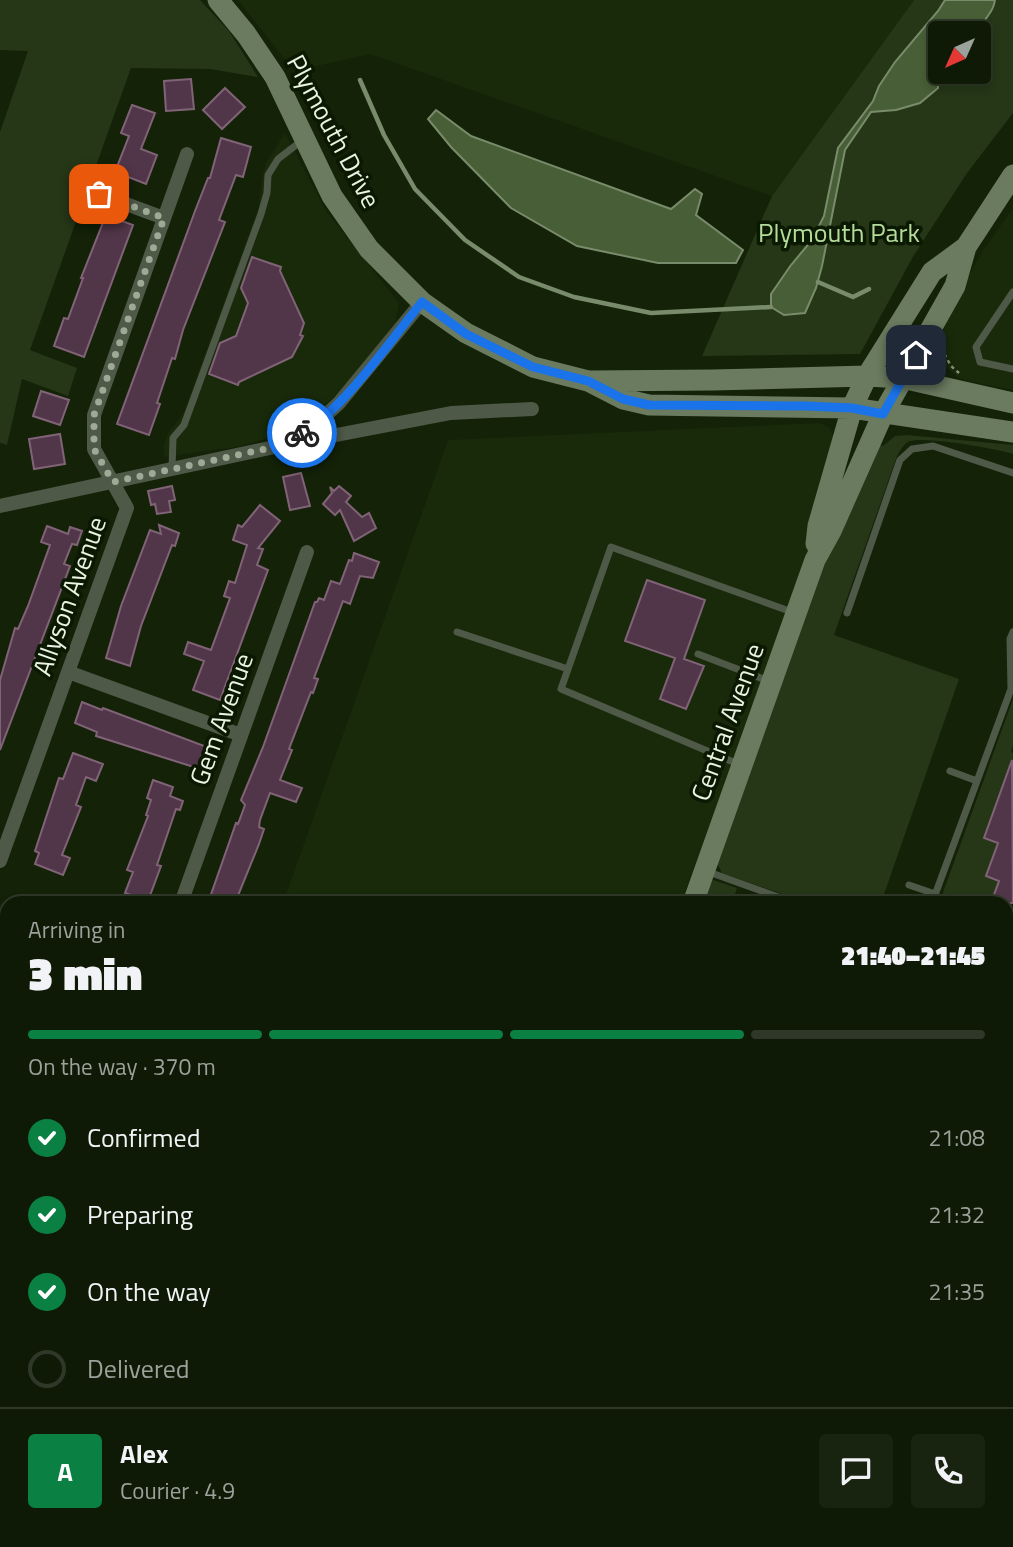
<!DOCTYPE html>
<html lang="en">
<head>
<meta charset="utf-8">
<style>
	:root { --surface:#0f1a06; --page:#182310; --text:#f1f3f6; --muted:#9ba19b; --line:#2f3828; --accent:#0b8043 }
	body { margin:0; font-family:"Titillium Web",sans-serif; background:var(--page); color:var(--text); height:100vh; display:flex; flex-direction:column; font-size:26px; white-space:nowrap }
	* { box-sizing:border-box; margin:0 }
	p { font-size:23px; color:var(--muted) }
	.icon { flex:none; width:38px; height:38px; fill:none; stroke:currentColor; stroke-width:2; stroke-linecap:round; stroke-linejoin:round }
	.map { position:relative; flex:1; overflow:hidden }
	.panel { position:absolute; left:0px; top:896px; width:1013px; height:651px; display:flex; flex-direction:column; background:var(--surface); border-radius:21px 21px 0 0; box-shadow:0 4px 10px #0003,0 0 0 2px var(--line) }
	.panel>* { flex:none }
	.needle { width:46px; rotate:225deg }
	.controls { position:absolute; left:928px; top:21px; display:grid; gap:14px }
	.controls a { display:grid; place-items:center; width:63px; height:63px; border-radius:7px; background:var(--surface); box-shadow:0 4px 10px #0003,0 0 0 2px var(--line); font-size:35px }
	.pin { position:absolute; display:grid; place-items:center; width:60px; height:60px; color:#fff; margin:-30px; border-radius:14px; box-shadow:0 4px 10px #0006 }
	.courier { position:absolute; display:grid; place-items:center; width:70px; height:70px; margin:-35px; border:5px solid #1a73e8; border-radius:50%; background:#fff; color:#222; box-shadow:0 2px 9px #0007 }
	.head em { font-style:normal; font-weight:800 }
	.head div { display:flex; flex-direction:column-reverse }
	.head { display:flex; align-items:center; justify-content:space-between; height:119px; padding:0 28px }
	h1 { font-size:46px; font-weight:800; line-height:52px }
	.bar { display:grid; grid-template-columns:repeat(4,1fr); gap:10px 7px; align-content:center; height:84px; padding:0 28px }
	.bar i { height:9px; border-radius:5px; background:var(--line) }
	.bar .on { background:var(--accent) }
	.bar p { grid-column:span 4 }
	.line { display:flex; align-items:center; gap:18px; padding:0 28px; border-top:2px solid var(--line) }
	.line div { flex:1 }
	.round { display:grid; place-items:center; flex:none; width:74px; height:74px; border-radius:7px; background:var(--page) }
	ol { padding:0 28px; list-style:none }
	li { display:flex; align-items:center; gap:21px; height:77px }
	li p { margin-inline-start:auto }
	li .icon { padding:7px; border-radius:50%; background:var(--accent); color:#fff; stroke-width:4 }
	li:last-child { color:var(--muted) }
	li i { width:38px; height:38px; border:4px solid var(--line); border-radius:50% }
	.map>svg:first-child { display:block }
</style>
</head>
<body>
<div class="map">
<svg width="1013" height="1547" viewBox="0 0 1013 1547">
	<rect width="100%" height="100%" fill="#142208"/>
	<!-- built -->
	<path fill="#192a0a" d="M238 0H914L772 196 370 54 294 71Z
		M285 133 326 211 399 303 395 325 340 392 311 418 290 431 242 446 164 457V444L168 433 183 414 259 206 262 179 266 163Z
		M1013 208V390L967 381 955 375 944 365 938 347 954 301 984 249Z
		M819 423 829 427 834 438 807 562 681 903H283L448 440Z
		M100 1540H455L452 1547H121Z
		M477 1540H919L917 1547H475Z"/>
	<!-- green -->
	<path fill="#253717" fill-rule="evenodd" d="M0 0H200L229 31 258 77 210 69 131 68 30 350 77 368 68 396 22 379 7 445 0 443V132L28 51 0 50Z
		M914 0H1013V113L967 173 914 255 860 354 702 356 772 196ZM940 33H978V72H940Z
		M907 435 1013 445V454C998 449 919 435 908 442 903 445 900 451 897 456L834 635 959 679 881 903H808L722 873 716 861 820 571 877 444 883 446 895 436Z
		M1013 699V745L1011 752 1013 753V769L1012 772 1008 771 984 838 998 843 986 876 999 881 991 903H945L941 898Z
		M710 879 737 888 732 903H701Z
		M1006 1026 1013 1029V1281L1006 1299Z
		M0 1313 7 1315V1540H43L69 1547H0Z"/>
	<!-- water -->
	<path fill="#475e36" stroke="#788b6a" stroke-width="2" d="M945 0H995C994 8 990 13 985 20 972 38 960 33 940 33L938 88 920 103 896 110 871 112 845 150 822 266 816 288 805 313 784 315 771 307V294L791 265 812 240 824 216 838 148 873 101 879 86 895 62 938 11Z
		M436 110 471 136 671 209 695 189 702 194 696 215 743 250 736 263H658L577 246 511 208 451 147 428 119Z"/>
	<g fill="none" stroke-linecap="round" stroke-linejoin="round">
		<!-- stream -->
		<path stroke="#788b6a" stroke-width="4.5" d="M360 80 384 135 415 189 465 240 519 277 574 297 651 313 771 307
			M818 282 853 297 869 289"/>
	</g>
	<!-- building -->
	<path fill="#513649" stroke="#816377" stroke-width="2" d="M191 79 194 109 166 111 164 81Z
		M225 88 245 107 222 129 203 110Z
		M132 105 155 113 141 149 157 155 146 184 115 172 129 136 121 133Z
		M221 138 251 147 243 177 236 175 219 220 225 222 183 330 175 359 172 358 157 403 160 404 149 435 117 424 195 211 208 178H210Z
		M106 215 133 225 84 357 54 346 64 318 68 319 83 278H81Z
		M252 257 281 267 280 271 304 323 300 335 303 336 292 357 239 382 238 385 209 374 220 343 236 336 248 303 241 288Z
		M41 391 69 400 60 425 33 416Z
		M60 434 65 464 34 469 29 439Z
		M301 473 310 506 290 510 283 477Z
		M172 486 175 500 169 501 171 512 157 514 155 504 151 505 148 491Z
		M339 486 351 496 346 502 362 517 369 513 376 528 354 541 340 510 335 515 323 504 332 493 330 487 334 491Z
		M260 505 280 521 258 548 263 549 257 565 268 570 220 700 193 690 204 661 184 654 188 642 211 650 230 598 224 596 229 581 235 583 247 545 233 540 238 525 242 527Z
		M159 525 179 533 175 546 172 545 141 626 130 666 106 658 121 606 150 530 161 534Z
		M47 526 68 534 70 527 82 531 77 545 72 544 64 564 70 566 0 750V680L15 628 18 629 28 606 50 545 41 542Z
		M354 553 379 562 373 578 360 576 350 604 343 601 314 678 318 679 313 693 311 692 289 749 292 750 280 780 302 788 296 802 270 793 260 820 259 827 264 829 259 844 235 903H208L236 823 238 824 245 805 241 800 263 747 315 602H317L319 598 324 600 331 581 340 584 349 560 352 561Z
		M647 580 705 600 684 659 704 666 686 709 660 699 675 658 625 641Z
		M82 702 102 710 103 708 207 747 206 750 210 751 206 760 203 759 200 769 96 736 97 732 75 723Z
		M73 753 103 764 96 781 86 777 76 805 81 807 62 855 70 858 63 875 35 864 39 853 35 851 59 778 63 779Z
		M1012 760 1013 903H991L999 881 986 876 998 843 984 838Z
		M153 780 173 787 170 796 183 801 180 810 176 809 157 865 161 866 148 901 125 893 133 872 127 870 148 816 146 815 151 800 147 798Z"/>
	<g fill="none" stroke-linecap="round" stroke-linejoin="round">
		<!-- path -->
		<path stroke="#87937e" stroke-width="2.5" stroke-dasharray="3.5 3.5" stroke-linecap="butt" d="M941 348 951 366 959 373"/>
		<!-- lane -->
		<path stroke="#4e5948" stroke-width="7" d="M1013 292 976 347 980 362 1013 369
			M172 469 173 438 184 425 261 214 267 193 268 175 278 159 304 139
			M847 613 900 460 912 449 933 446 1013 473
			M457 632 568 669
			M698 654 771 682
			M738 764 561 689 611 547 795 613
			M950 771 977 781
			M706 871 795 903
			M909 885 935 894
			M932 903 1011 689 1010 639 1013 632
			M139 1540 141 1547
			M148 1547 150 1540
			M778 1547 786 1540"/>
		<!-- street -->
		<path stroke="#4e5948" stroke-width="14" d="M99 194 164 218
			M289 440 315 425 339 403 422 302
			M0 506 279 446 451 413 532 409
			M68 672 241 735
			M0 861 127 508 94 449V415L187 154
			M181 903 307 552
			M0 954 7 956
			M0 1131 7 1134
			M93 1540 112 1547"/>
		<!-- secondary -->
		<path stroke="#6a7b5f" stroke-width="21" d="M218 0 246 34 275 77 332 196 369 249 422 302 466 333 533 367 588 381 623 399 649 405 852 408 1013 432
			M590 381 713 380 867 376 902 378 1013 403
			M816 544 818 526 852 408 867 376 932 272 966 247
			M693 903 815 560 831 531 883 414 955 286 966 247 1013 175
			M463 1547 465 1540"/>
	</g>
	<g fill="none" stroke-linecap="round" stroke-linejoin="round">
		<!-- done -->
		<path stroke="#9faa96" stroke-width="7" stroke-dasharray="0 12.6" d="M99 194 164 218 94 415V449L113 482 279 446 302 433"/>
		<!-- route -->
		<path stroke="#1a73e8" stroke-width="9" d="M302 433C345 408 389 342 422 302L466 334 533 367 588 381 623 399 649 405 806 406 852 408 883 414 916 355"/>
	</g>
	<g text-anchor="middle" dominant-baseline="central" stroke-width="7" stroke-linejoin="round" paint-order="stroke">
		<!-- street labels -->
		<g font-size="26" fill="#eaf4e3" stroke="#0b1802">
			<text transform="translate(334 131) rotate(62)">Plymouth Drive</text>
			<text transform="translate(69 596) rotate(-70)">Allyson Avenue</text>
			<text transform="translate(221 719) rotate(-70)">Gem Avenue</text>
			<text transform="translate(727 722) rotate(-70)">Central Avenue</text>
		</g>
		<!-- park labels -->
		<g font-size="26" fill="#b4db99" stroke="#0b1802">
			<text x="839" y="232">Plymouth Park</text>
		</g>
	</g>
</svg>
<div class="controls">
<a><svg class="needle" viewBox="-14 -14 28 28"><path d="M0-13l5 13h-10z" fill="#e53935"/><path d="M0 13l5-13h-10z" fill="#9ba19b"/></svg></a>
</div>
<div class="pin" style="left:99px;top:194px;background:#ea580c"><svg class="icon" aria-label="bag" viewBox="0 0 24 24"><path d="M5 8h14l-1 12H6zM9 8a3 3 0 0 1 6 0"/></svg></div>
<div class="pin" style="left:916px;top:355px;background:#1f2937"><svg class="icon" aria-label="home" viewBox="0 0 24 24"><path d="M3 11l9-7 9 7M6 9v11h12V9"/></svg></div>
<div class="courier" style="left:302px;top:433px"><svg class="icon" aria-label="bike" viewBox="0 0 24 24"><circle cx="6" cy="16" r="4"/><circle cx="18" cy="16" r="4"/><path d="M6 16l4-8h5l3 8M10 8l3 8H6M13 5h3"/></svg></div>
<section class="panel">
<div class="head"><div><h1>3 min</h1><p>Arriving in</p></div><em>21:40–21:45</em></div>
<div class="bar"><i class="on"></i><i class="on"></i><i class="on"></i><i></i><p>On the way · 370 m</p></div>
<ol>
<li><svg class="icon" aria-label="check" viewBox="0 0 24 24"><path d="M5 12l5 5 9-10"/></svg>Confirmed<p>21:08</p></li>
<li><svg class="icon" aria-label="check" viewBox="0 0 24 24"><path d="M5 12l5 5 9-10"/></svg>Preparing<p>21:32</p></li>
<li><svg class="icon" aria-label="check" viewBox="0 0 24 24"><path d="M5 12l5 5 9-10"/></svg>On the way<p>21:35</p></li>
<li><i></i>Delivered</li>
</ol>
<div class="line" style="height:126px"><b class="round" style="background:var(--accent);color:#fff">A</b><div><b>Alex</b><p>Courier · 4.9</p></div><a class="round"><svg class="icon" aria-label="chat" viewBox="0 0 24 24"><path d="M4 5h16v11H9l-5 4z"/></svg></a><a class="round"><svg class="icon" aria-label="phone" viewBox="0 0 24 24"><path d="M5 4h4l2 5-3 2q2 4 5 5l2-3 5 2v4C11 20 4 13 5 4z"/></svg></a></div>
</section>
</div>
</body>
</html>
